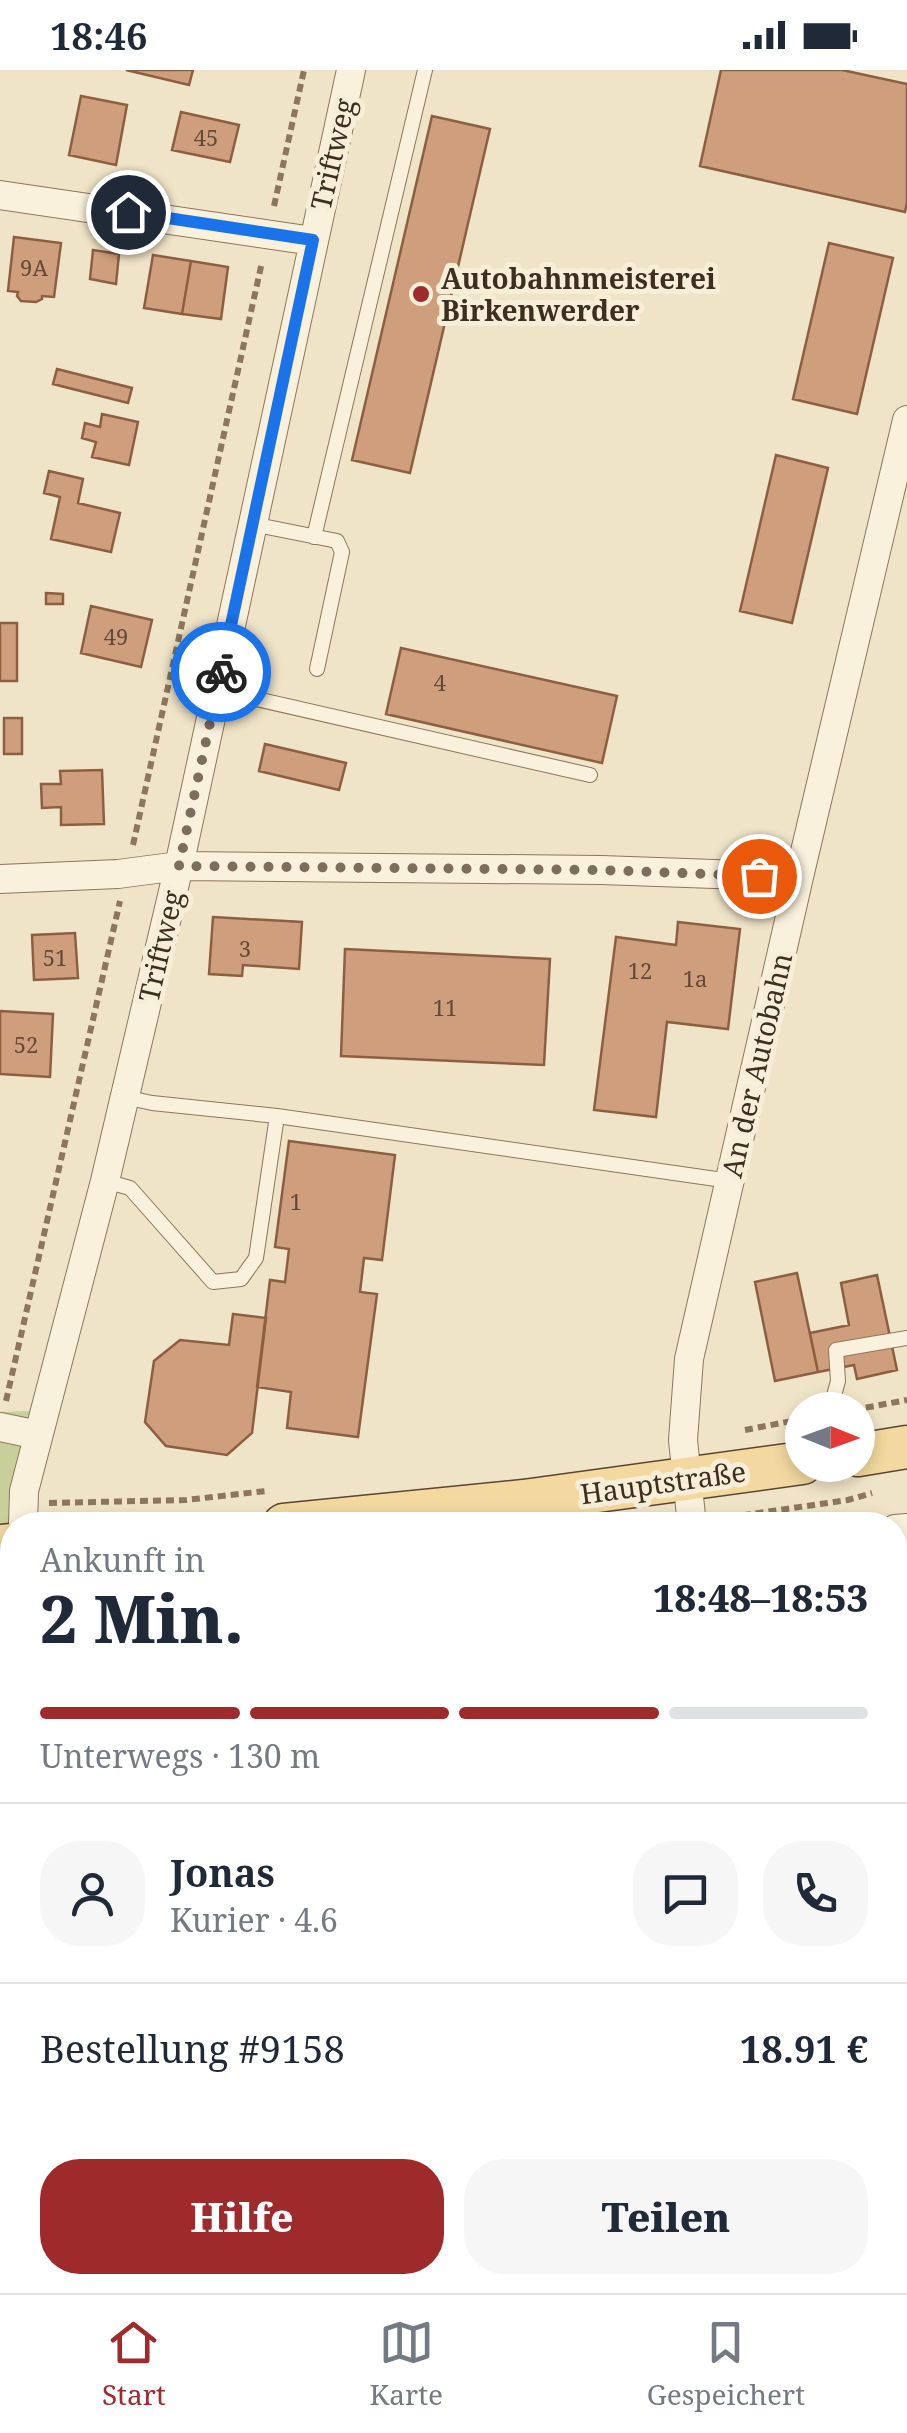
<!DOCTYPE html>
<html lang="de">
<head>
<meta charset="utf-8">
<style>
	:root { --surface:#fff; --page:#f6f6f7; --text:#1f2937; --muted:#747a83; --line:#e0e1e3; --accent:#9e2a2b }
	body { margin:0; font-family:"Noto Serif",serif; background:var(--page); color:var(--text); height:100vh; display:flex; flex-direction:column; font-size:38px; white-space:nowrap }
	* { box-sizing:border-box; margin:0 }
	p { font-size:32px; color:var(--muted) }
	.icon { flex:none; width:55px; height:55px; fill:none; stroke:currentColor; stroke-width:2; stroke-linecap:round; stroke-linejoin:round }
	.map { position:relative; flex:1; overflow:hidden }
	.details { position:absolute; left:0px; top:1442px; width:908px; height:782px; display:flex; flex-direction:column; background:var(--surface); border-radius:40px 40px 0 0; box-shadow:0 5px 15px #0003 }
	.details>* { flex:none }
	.needle { width:65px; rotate:91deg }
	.tools { position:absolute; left:785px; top:1322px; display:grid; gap:20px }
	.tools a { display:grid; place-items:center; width:90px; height:90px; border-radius:50%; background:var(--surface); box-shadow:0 5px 15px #0003; font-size:50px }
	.pin { position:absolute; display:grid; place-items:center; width:85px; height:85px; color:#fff; margin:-42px; border:5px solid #fff; border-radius:50%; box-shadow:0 2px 10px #0007 }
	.courier { position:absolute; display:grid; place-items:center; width:100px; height:100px; margin:-50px; border:8px solid #1a73e8; border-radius:50%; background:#fff; color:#222; box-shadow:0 2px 12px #0007 }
	.overview em { font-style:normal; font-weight:800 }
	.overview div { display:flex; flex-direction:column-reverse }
	.overview { display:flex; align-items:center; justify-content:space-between; height:170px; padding:0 40px }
	h1 { font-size:65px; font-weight:800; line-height:75px }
	.bar { display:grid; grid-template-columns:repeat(4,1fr); gap:15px 10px; align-content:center; height:120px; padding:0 40px }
	.bar i { height:12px; border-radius:8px; background:var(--line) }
	.bar .active { background:var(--accent) }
	.bar p { grid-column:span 4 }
	.line { display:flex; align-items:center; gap:25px; padding:0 40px; border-top:2px solid var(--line) }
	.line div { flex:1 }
	.round { display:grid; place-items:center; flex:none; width:105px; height:105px; border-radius:40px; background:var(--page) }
	.button { display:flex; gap:20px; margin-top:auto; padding:20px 40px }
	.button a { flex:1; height:115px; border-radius:40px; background:var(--accent); color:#fff; font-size:40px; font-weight:800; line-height:115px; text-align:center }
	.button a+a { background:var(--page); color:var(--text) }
	.status { display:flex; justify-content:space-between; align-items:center; height:70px; padding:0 50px; background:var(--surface); direction:ltr }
	.status svg { height:28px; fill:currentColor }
	.tab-bar { display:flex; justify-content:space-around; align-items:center; height:140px; border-top:2px solid var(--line); background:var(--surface); font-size:28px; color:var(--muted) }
	.tab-bar a { display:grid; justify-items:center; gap:5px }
	.tab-bar .active { color:var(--accent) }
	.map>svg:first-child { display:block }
</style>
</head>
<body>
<div class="status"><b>18:46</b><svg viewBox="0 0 49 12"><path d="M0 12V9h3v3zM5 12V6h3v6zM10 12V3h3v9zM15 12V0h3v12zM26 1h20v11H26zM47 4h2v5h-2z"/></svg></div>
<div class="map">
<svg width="907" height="2223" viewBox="0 0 907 2223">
	<rect width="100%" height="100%" fill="#f0e4c8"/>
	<!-- green -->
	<path fill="#c9cf9b" d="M58 1340 36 1420 35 1453 0 1455V1342Z"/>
	<!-- building -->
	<path fill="#cf9f7d" stroke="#8d5f41" stroke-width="2.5" d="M126 0H193L189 15Z
		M721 0H842L907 14V132L905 142 700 96Z
		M81 26 127 35 116 95 69 85Z
		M181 42 239 55 230 92 172 80Z
		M432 46 490 59 410 403 352 390Z
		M14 167 61 173 54 227 42 226V229L36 232 21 231 17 226 18 222 8 221Z
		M829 173 893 188 857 344 793 329Z
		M93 180 119 184 116 214 90 209Z
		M153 185 191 191 182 244 144 238Z
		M191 191 228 197 221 249 182 244Z
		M57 299 132 318 128 333 53 314Z
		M102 344 138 352 129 395 92 387 96 372 82 368 85 353 100 357Z
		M776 385 828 398 792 553 740 541Z
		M49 401 83 409 78 433 120 443 111 482 51 469 60 427 44 423Z
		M46 523 63 524V534H46Z
		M91 536 152 550 141 597 81 583Z
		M0 553H17V611H0Z
		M401 578 617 626 602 693 386 644Z
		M4 648H22V684H4Z
		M265 674 346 693 339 720 259 701Z
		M102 700 104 754 61 755V737L42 738 41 714H61L60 701Z
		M213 847 302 852 299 899 243 895 242 906 209 904Z
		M678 852 740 859 728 959 667 952 656 1047 594 1040 616 867 676 875Z
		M75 863 78 908 34 910 32 865Z
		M345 879 550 889 544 995 341 986Z
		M0 941 53 944 50 1007 0 1004Z
		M289 1071 395 1085 382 1190 364 1188 360 1222 377 1224 358 1367 287 1358 291 1322 257 1317 270 1210 285 1212 289 1179 275 1177Z
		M797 1203 818 1302 775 1311 755 1212Z
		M877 1205 897 1300 857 1309 854 1295 818 1302 810 1263 849 1255 841 1213Z
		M233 1244 266 1248 252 1363 227 1385 166 1376 145 1352 154 1291 180 1270 229 1275Z
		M0 1604H6V1614H12V1670H11V1657H0Z
		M895 1609H903L902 1717H895Z
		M895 1819V1843H907V1941H895Z
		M0 1977H12V2013L0 2014Z
		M670 2212H730L744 2218 742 2223H666Z
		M812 2212H881L876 2223H807Z"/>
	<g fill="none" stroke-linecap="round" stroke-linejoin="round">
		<defs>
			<path id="lane" d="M252 454 337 471 342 482 317 599
				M314 467 425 0
				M217 620 590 705
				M124 1027 152 1033 277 1046
				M105 1111 130 1118 213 1212 241 1209 256 1188 277 1046 730 1111
				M830 1340 838 1311 836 1280 907 1268"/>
			<path id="street" d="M0 125 313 171
				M0 809 118 804 179 796 601 800 799 807
				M0 1357 38 1365
				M23 1455 24 1421 105 1111 179 796 351 0
				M692 1455 683 1370 689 1289 799 807 907 350
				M895 1459 907 1458
				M0 1925 12 1924
				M895 2116 907 2122"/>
			<path id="primary" d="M858 1385 907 1377
				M284 1455 524 1431 802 1393
				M0 1476 12 1475"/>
		</defs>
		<!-- lane casing -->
		<use href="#lane" stroke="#8d765c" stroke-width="16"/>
		<!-- street casing -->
		<use href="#street" stroke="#8d765c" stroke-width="30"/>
		<!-- primary casing -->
		<use href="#primary" stroke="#5b4430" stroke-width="45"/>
		<!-- path -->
		<path stroke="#8d765c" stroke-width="6" stroke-dasharray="8 5" stroke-linecap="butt" d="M274 136 304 0
			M133 775 262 192
			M6 1331 120 831
			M853 1340 907 1330
			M745 1360 802 1349
			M49 1433 186 1430 266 1421
			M717 1449 848 1430 872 1423
			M904 2223 907 2215"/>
		<!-- lane -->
		<use href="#lane" stroke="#faf1dc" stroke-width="14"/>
		<!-- street -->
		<use href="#street" stroke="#faf1dc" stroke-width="28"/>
		<!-- primary -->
		<use href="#primary" stroke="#f3d9a0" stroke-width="42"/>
	</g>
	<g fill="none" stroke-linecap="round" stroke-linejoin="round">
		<!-- done -->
		<path stroke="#7c6e5b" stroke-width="10" stroke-dasharray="0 18" d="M221 602 179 796 600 800 759 806"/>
		<!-- route -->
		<path stroke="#1a73e8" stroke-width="12" d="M128 142 313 170 221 602"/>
	</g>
	<!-- markers -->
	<circle fill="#9e2a2b" stroke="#f7eed8" stroke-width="4" cx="421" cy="224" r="10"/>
	<g text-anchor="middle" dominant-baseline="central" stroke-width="10" stroke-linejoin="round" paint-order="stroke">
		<!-- number labels -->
		<g font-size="22" fill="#624a37">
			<text x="206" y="67">45</text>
			<text x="34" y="197">9A</text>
			<text x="116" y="566">49</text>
			<text x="440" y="612">4</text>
			<text x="245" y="878">3</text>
			<text x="55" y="887">51</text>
			<text x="640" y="900">12</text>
			<text x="695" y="908">1a</text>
			<text x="445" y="937">11</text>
			<text x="26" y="974">52</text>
			<text x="296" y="1131">1</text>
		</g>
		<!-- street labels -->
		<g font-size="28" fill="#3d2e20" stroke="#f7eed8">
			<text transform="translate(332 84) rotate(-77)">Triftweg</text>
			<text transform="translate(160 876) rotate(-77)">Triftweg</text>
			<text transform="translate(756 995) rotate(-77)">An der Autobahn</text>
			<text transform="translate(663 1412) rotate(-8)">Hauptstraße</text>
		</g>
		<!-- poi labels -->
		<g font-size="28" font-weight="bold" fill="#3d2e20" stroke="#f7eed8" text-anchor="start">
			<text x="441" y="208">Autobahnmeisterei<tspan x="441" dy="32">Birkenwerder</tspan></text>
		</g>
	</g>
</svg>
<div class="tools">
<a><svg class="needle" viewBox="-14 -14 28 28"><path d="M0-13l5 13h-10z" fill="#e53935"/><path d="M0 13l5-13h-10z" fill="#747a83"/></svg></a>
</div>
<div class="pin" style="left:759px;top:806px;background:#ea580c"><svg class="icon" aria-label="bag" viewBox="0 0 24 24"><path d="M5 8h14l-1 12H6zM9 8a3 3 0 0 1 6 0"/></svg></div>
<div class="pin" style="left:128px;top:142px;background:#1f2937"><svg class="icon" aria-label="home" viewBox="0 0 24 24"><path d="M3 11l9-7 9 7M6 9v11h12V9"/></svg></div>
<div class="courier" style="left:221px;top:602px"><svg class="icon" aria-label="bike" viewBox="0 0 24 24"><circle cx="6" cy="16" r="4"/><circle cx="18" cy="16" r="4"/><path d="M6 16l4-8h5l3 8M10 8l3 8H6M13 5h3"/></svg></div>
<section class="details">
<div class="overview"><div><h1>2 Min.</h1><p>Ankunft in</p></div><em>18:48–18:53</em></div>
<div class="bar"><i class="active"></i><i class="active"></i><i class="active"></i><i></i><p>Unterwegs · 130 m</p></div>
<div class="line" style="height:180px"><a class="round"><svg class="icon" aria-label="person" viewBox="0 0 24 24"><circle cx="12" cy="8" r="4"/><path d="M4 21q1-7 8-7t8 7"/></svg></a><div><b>Jonas</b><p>Kurier · 4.6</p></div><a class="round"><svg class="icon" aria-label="chat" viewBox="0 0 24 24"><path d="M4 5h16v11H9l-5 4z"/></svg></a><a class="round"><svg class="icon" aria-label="phone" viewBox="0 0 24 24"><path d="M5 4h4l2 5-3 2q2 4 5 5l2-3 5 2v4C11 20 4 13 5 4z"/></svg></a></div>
<div class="line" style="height:130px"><div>Bestellung #9158</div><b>18.91 €</b></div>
<div class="button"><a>Hilfe</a><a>Teilen</a></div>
</section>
</div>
<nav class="tab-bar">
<a class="active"><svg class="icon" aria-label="home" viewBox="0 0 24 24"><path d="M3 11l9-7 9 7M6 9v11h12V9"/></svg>Start</a>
<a><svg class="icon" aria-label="map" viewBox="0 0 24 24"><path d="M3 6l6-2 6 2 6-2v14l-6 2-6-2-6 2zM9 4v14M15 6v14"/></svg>Karte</a>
<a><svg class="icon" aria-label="saved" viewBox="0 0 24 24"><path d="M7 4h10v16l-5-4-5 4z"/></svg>Gespeichert</a>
</nav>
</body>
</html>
